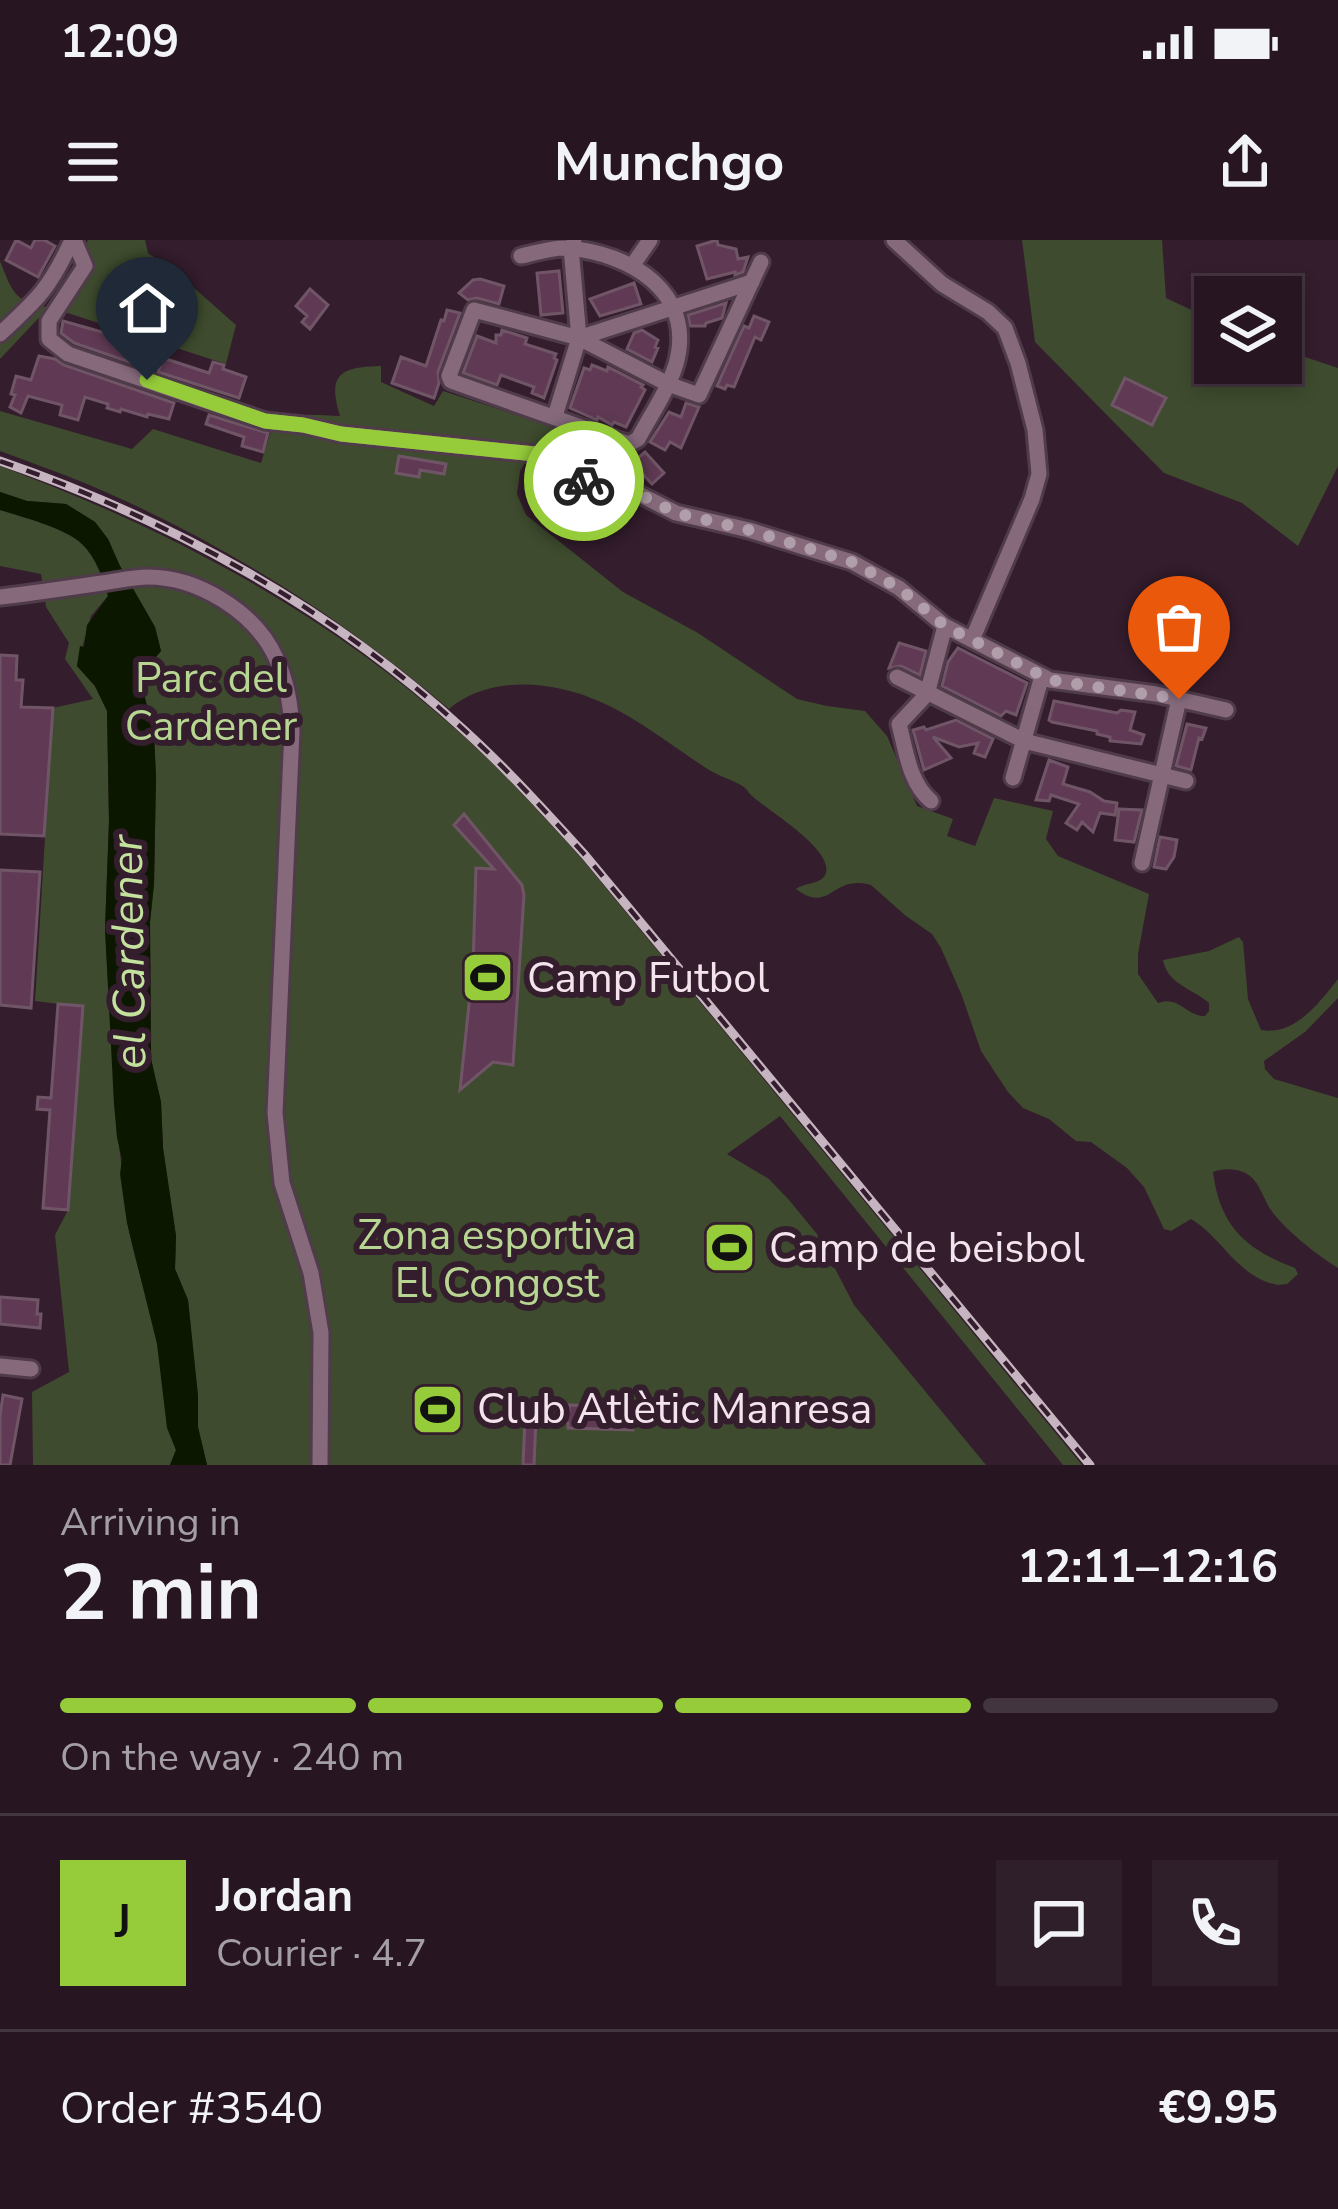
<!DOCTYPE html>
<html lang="en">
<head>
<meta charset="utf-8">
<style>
	:root { --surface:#271622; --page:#2f1f2a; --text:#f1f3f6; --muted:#a49fa5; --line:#433540; --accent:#96cc3a }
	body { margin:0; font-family:"Nunito Sans",sans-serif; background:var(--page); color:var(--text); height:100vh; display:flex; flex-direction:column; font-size:45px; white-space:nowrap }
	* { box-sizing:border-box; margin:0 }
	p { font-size:39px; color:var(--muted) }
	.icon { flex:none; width:66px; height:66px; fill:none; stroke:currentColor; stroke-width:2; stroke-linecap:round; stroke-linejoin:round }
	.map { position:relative; height:1225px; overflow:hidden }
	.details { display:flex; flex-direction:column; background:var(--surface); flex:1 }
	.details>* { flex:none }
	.tools { position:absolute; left:1194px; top:36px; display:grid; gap:24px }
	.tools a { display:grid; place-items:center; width:108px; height:108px; border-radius:0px; background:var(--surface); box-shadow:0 6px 18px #0003,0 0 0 3px var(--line); font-size:60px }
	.pin { position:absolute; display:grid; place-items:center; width:102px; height:102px; color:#fff; margin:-123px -51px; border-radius:50% 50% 50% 0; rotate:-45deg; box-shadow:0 0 12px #0007 }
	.pin .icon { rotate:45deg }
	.courier { position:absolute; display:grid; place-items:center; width:120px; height:120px; margin:-60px; border:9px solid #96cc3a; border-radius:50%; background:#fff; color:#222; box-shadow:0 3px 15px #0007 }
	.overview em { font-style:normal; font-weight:700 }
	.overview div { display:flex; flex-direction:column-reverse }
	.overview { display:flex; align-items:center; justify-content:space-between; height:204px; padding:0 60px }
	h1 { font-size:78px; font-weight:700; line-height:90px }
	.bar { display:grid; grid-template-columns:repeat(4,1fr); gap:18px 12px; align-content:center; height:144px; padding:0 60px }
	.bar i { height:15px; border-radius:9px; background:var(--line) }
	.bar .on { background:var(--accent) }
	.bar p { grid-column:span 4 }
	.line { display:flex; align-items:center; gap:30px; padding:0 60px; border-top:3px solid var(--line) }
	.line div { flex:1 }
	.round { display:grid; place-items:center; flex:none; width:126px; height:126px; border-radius:0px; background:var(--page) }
	.status { display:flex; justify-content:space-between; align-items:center; height:84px; padding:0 60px; background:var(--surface); direction:ltr }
	.status svg { height:33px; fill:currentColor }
	header { display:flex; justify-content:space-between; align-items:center; height:156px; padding:0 60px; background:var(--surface); font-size:54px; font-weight:700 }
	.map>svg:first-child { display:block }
</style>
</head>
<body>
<div class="status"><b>12:09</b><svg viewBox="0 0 49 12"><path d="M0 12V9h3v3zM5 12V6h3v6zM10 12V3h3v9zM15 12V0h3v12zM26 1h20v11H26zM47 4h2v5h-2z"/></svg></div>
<header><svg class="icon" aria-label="menu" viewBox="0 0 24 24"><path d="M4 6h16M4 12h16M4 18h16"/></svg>Munchgo<svg class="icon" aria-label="share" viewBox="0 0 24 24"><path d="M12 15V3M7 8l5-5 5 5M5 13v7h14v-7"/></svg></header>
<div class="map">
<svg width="1338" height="1225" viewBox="0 0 1338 1225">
	<rect width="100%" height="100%" fill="#341d2d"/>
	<!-- green -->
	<path fill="#3e4b2e" d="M88 0H145L148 13 185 40 236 85 226 124 49 67 0 119V21C12 51 14 62 48 67Z
		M1022 0H1162L1166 58 1215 81V123H1281V109L1338 128V226L1298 306 1242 263 1164 233 1035 102Z
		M381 126V142L434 166 443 151 572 193 562 222 527 219 520 231 517 254 526 275 623 352 698 393 797 459 827 466 865 471 887 496 917 566 953 579 947 596 975 606 994 558 1053 571 1046 599 1058 616 1149 654 1138 714V734L1158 763C1179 755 1186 776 1205 776L1209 771V763C1192 748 1168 745 1163 720L1209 711 1239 697 1243 702 1248 759 1261 790C1295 796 1319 763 1338 739V758L1305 792 1264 821 1265 829 1274 839 1338 858V1028C1318 1016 1284 989 1271 970 1264 960 1260 944 1250 936 1239 928 1224 928 1213 932 1220 986 1245 1009 1295 1028L1298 1034 1287 1044 1278 1045C1238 1038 1223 998 1191 979L1171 991 1164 989 1144 947 1127 928 1091 902 1076 901 1049 879 1023 868 1008 852 981 811 962 756 941 708 932 694 906 676 871 645C831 634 831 675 796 649 805 642 822 645 826 633 832 608 768 571 752 556 746 550 747 548 739 544 728 538 716 535 706 528 660 498 617 461 562 449 525 440 479 443 449 469 341 377 218 299 87 244 58 232 29 222 0 211V171L132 209 153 189 261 223 273 184C295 171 315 175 340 176 327 134 340 127 381 126Z
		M0 226C168 289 326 372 460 493 504 532 543 576 582 619L1082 1225H1063L780 876 727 914 769 939 789 960 817 994 854 1065 986 1225H207L198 1187V1156L188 1060 175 1029 176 996 163 908 161 862 151 819 150 682 154 644 156 537 154 494 144 454 145 439 140 436 161 411 155 387 120 326 108 299 95 282 66 264 27 261 0 252Z
		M0 270C22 277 66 288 82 304 96 318 103 338 108 356L91 376 77 426 95 446 107 471 109 581 105 689 117 896C123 924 122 952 127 980 134 1023 151 1065 158 1108 164 1142 163 1177 176 1210L170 1225H33L32 1152 69 1132 55 995 68 970 83 767 35 761 53 468 93 459 65 419 69 403 46 367 41 334 0 326Z"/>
	<!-- water -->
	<path fill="#0c1700" d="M0 252 27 261 66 264 95 282 108 299 120 326 155 387 161 411 140 436 145 439 144 454 154 494 156 537 154 644 150 682 151 819 161 862 163 908 176 996 175 1029 188 1060 198 1156V1187L207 1225H170L176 1210 167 1188 157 1104 127 983 120 934 122 919 117 897 114 864 105 689 109 581 107 471 95 446 77 426 80 406 84 407 87 385 108 356C103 338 96 317 82 304 66 288 22 277 0 270Z"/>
	<!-- building -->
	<path fill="#603a54" stroke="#705567" stroke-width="3" d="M16 0 31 8 35 0H44L55 6 38 37 6 20Z
		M717 0 718 5 736 9 738 19 748 17 743 32 735 35V32L707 39 697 6Z
		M559 31 563 73 541 75 537 33Z
		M480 39 504 46 499 64 477 58 468 60 459 53 473 40Z
		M634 43 641 64 600 76 590 59Z
		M310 49 328 65 310 89 302 82 307 76 296 66Z
		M726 63 722 78 706 83 705 86H690L688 75Z
		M447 70 460 73 438 132 439 143 434 158 392 143 401 117 426 126 441 80 444 81Z
		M754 76 769 82 761 100 755 97 734 147 727 145 725 149 717 146 744 86 749 88Z
		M63 81 141 103 135 124 74 103 61 93Z
		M502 90 527 98 525 104 556 114 554 118 557 120 544 158 532 153 534 147 501 135 497 145 463 133 477 96 496 103V95H501Z
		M642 90 658 100 655 107 658 108 652 122 627 109 634 93Z
		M39 116 55 119 64 125 174 163 169 179 148 174 147 177 121 169 120 172 107 168 108 164 85 157 78 180 60 175 62 165 28 156 21 173 10 167 15 155 11 154 16 136 31 140Z
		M163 118 209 133 213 122 224 125 223 129 246 137 239 158 158 132Z
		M592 125 607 131 608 127 643 145 641 147 645 150 626 187 614 182 612 185 598 177 597 180 570 168 584 128 590 130Z
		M1125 138 1166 158 1152 185 1112 165Z
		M686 163 699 167 681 208 670 202 665 210 650 202 669 172 681 177Z
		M209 175 268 193 263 212 242 206 244 197 206 184Z
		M587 202 625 215 618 236 579 224Z
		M645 212 664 233 652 244 632 223Z
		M399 216 446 224 444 234 420 230 419 237 396 233Z
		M899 403 926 411 920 435 901 426 889 428Z
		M958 408 1027 443 1016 475 1006 471 1001 476 942 446 948 422Z
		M0 415 17 416 16 440H23L21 467 53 468 44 596 0 594Z
		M1054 461 1117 473 1121 470 1135 472 1130 490 1144 495 1141 504 1110 501V497L1097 494V491L1052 482 1049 480Z
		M956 480 993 499 985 517 974 513 978 503 959 507 933 497 951 518 924 530 913 490 924 487 926 490Z
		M1187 484 1206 488 1202 499 1199 498 1191 530 1176 526Z
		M1049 520 1068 527 1063 544 1090 552 1104 561 1117 563 1115 575 1100 573 1093 592 1082 582 1077 590 1066 583 1079 564 1051 555 1049 561 1036 560Z
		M1119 569 1142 570 1134 602 1115 600Z
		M464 574 522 645 524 655 513 825 493 822 460 850 473 726 476 628 494 629 454 585Z
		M1160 597 1177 600 1174 617 1166 629 1154 627Z
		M0 630 40 632 31 768 0 765Z
		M58 764 83 766 68 970 43 968 50 870 37 869 38 857 51 858Z
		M0 1057 38 1060 37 1074H41L40 1088 0 1084Z
		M3 1155 22 1159 10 1225H0V1176Z
		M569 1165 634 1167 633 1190 568 1188V1183L563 1182V1170H569Z
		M525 1178 536 1179 534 1225H523Z"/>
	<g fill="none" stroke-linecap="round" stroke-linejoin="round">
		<defs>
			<path id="minor" d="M74 0 85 26 49 81V99L68 114 265 181 303 185 341 194 535 214 586 242 631 250 676 273 749 290 852 322 899 348 945 386 1050 440 1156 454 1226 470
				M894 0 942 44 988 72 1005 88 1018 123 1035 190 1039 234 1032 259 972 400
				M521 16C536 13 552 7 567 8 630 13 696 52 676 124 668 150 651 175 638 199L629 204 451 141 449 136 474 70 579 98 668 144 699 155 761 22
				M632 26 650 0
				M0 94C38 59 50 48 72 0
				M579 98 752 42
				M555 176 579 98 571 8 574 3
				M0 357C34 353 68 348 102 343 117 341 133 337 148 337 198 337 255 372 276 418 287 441 291 465 292 491L275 873 282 943 311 1033 321 1093 320 1225
				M897 437 1024 501 1186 541
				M1013 538 1042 436
				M931 561C909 543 906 510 899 484L927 454 945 386
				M1142 623 1179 459
				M0 1126 31 1129"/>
		</defs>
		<!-- minor casing -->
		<use href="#minor" stroke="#4f3b49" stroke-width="21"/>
		<!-- minor -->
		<use href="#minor" stroke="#866a7c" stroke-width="15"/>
		<defs>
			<path id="rail" d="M0 221C169 279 332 368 464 490 507 529 546 572 585 615L1090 1225"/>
		</defs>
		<!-- rail casing -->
		<use href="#rail" stroke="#c6b5c0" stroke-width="9"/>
		<!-- rail -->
		<use href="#rail" stroke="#341d2d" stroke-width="4.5" stroke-dasharray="14" stroke-linecap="butt"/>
	</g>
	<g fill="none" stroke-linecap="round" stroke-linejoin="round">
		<!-- done -->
		<path stroke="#b09eaa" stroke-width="12" stroke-dasharray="0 21.6" d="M584 241 631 250 676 273 749 290 852 322 899 348 945 386 1050 440 1179 459"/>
		<!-- route -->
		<path stroke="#96cc3a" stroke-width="15" d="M147 140 265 181 303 185 341 194 535 214 584 241"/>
	</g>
	<!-- icons -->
	<defs>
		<symbol id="stadium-square" viewBox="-11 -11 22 22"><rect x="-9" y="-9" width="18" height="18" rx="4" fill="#96cc3a" stroke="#341d2d"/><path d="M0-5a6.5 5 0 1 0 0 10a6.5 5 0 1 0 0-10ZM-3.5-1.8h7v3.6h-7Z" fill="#111"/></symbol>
	</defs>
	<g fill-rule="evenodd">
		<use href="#stadium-square" x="458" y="708" width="59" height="59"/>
		<use href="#stadium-square" x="700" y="978" width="59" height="59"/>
		<use href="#stadium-square" x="408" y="1140" width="59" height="59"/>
	</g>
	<g text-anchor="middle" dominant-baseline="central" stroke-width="12" stroke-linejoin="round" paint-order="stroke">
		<!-- park labels -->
		<g font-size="42" fill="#b7d691" stroke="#341d2d">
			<text x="211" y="438">Parc del<tspan x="211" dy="48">Cardener</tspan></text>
			<text x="497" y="995">Zona esportiva<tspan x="497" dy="48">El Congost</tspan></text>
		</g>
		<!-- poi labels -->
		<g font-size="42" fill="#f3e3ed" stroke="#341d2d" text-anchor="start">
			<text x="527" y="738">Camp Futbol</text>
			<text x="769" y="1008">Camp de beisbol</text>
			<text x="477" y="1169">Club Atlètic Manresa</text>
		</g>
		<!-- water labels -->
		<g font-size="45" font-style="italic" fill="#c3e29d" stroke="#341d2d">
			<text transform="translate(129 712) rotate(-91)">el Cardener</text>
		</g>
	</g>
</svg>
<div class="tools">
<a><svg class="icon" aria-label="layers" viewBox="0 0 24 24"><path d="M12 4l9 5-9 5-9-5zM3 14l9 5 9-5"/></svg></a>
</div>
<div class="pin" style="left:1179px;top:459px;background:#ea580c"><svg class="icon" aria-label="bag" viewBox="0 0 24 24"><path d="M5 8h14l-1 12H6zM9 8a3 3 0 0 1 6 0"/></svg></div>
<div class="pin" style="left:147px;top:140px;background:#1f2937"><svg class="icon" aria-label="home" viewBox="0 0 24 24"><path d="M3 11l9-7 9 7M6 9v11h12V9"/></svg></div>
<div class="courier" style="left:584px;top:241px"><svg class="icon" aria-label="bike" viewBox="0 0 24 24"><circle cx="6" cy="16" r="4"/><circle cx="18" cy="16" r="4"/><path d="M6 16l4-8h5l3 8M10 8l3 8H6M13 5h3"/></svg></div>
</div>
<section class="details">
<div class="overview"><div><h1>2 min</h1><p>Arriving in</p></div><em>12:11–12:16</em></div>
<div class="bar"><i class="on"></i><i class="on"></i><i class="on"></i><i></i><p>On the way · 240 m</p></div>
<div class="line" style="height:216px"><b class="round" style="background:var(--accent);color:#111">J</b><div><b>Jordan</b><p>Courier · 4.7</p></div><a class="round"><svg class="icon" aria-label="chat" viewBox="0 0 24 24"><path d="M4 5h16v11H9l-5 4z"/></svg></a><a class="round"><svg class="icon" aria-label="phone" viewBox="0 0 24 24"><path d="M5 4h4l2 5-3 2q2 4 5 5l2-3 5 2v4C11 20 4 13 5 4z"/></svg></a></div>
<div class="line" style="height:156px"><div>Order #3540</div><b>€9.95</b></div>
</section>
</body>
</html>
